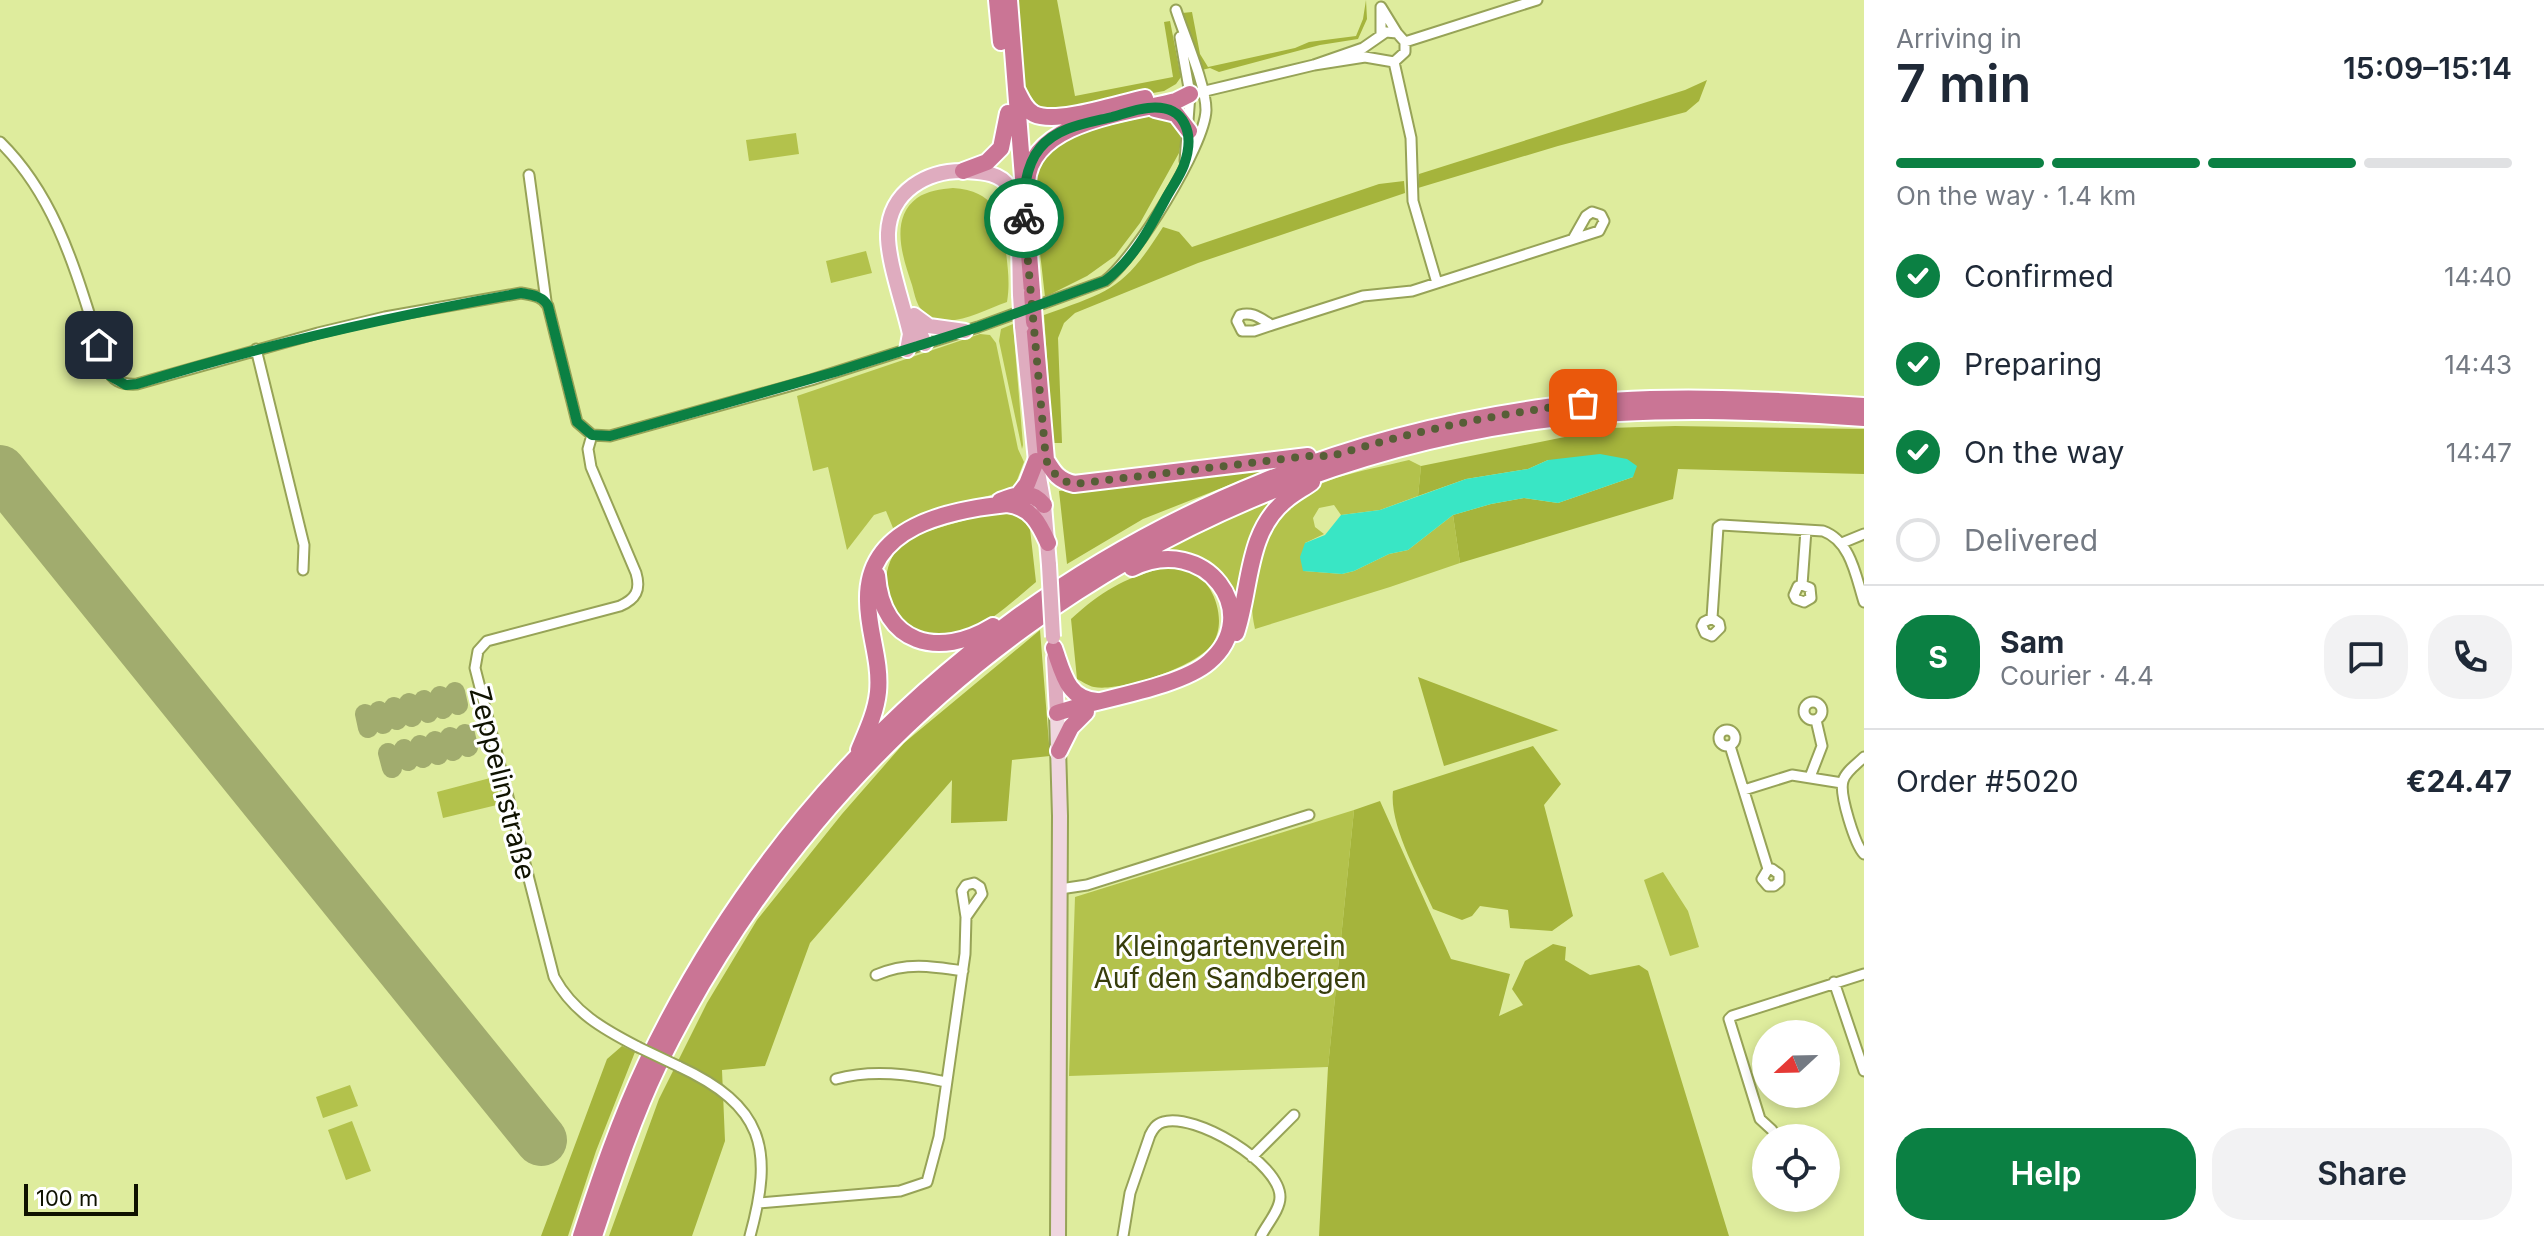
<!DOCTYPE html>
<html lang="en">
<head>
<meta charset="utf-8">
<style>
	:root { --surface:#fff; --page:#f2f2f3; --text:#1f2937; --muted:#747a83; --line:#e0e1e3; --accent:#0b8043 }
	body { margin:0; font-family:Inter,sans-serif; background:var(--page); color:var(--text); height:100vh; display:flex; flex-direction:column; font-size:30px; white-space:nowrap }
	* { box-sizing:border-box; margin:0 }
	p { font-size:26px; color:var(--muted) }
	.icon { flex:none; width:44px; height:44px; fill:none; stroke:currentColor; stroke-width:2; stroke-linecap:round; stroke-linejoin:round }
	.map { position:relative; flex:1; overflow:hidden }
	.details { display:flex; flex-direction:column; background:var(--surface); width:680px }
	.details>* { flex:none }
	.needle { width:52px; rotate:248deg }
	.fabs { position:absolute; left:1752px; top:1020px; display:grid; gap:16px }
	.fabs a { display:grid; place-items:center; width:88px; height:88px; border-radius:50%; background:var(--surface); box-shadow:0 4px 12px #0003; font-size:40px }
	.scale { position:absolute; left:24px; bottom:20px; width:114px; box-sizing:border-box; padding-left:8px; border:4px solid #0f1200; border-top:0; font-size:22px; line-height:28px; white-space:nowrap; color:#0f1200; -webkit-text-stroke:6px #fff; paint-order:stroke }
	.pin { position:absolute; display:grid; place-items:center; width:68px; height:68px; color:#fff; margin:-34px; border-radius:16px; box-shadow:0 4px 12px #0006 }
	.courier { position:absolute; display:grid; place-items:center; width:80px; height:80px; margin:-40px; border:6px solid #0b8043; border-radius:50%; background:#fff; color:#222; box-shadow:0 2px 10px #0007 }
	.headline em { font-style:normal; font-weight:600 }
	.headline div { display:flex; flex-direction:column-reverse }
	.headline { display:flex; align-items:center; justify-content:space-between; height:136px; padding:0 32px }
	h1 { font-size:52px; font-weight:600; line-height:60px }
	.bar { display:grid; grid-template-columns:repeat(4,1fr); gap:12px 8px; align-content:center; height:96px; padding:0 32px }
	.bar i { height:10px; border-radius:6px; background:var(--line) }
	.bar .selected { background:var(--accent) }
	.bar p { grid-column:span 4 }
	.line { display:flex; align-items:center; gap:20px; padding:0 32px; border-top:2px solid var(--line) }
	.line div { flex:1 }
	.round { display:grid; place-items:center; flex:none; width:84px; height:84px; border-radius:32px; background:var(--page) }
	ol { padding:0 32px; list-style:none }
	li { display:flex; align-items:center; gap:24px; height:88px }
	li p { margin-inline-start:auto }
	li .icon { padding:8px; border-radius:50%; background:var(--accent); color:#fff; stroke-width:4 }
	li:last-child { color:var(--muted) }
	li i { width:44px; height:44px; border:4px solid var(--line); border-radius:50% }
	.action { display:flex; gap:16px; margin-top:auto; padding:16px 32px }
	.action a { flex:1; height:92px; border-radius:32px; background:var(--accent); color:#fff; font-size:32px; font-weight:600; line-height:92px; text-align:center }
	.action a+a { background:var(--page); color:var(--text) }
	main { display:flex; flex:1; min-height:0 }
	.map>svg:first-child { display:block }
</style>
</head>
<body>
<main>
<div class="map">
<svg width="1864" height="1236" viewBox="0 0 1864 1236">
	<rect width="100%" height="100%" fill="#deec9d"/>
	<!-- green -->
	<path fill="#b3c24c" d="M796 133 799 154 749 161 746 140Z
		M953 188C995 191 1001 214 1006 252 1008 270 1010 284 1007 302 987 309 963 323 941 320 934 319 925 315 920 308 916 302 914 292 912 285 903 258 889 219 917 198 927 191 941 189 953 188Z
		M866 251 872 273 831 283 826 261Z
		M1013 324 1023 445 1022 449 999 341 1001 329Z
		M980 334 990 335 996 343 1018 449 1024 462 1014 488 915 518 893 528 886 511 874 515 847 550 828 467 813 471 797 396Z
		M1409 460 1421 466 1418 496 1380 510 1341 515 1334 505 1319 508 1313 518 1315 527 1324 534 1305 543 1304 571 1342 574 1354 571 1389 554 1408 550 1453 515 1460 563 1390 587 1255 629C1249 603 1252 581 1260 556 1284 479 1340 477 1409 460Z
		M1286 492 1237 609C1222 564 1205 553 1157 554Z
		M494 777 501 804 443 818 437 792Z
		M1354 810 1328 1067 1069 1076 1075 897Z
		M1663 872 1688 911 1699 947 1670 956 1644 880Z
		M350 1085 358 1106 323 1118 316 1097Z
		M352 1121 371 1171 346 1180 328 1130Z"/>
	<!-- forest -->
	<path fill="#a5b43c" d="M1015 0H1057L1075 96 1173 77 1164 22 1170 21 1181 77 1176 84 1164 91 1065 109 1042 108 1023 95Z
		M1366 0 1367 19 1358 39 1320 45 1219 72 1210 68 1198 71 1182 13 1192 12 1200 54 1208 67 1295 48 1309 42 1356 36 1363 19Z
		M1707 80 1699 101 1686 112 1558 146 1418 188 1419 174 1685 90Z
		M1159 114C1180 119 1183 133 1179 153L1140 223 1115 256 1087 276 1045 297 1034 200 1038 165 1044 154 1075 133Z
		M1404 181 1405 193 1198 263 1075 313 1064 323 1058 338 1062 443H1053L1044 315C1111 291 1124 289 1163 227L1179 232 1192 247 1379 184Z
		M1675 426 1864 429V474L1678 469 1673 499 1460 563 1453 515 1491 504 1524 498 1558 503 1633 477 1548 460 1528 469 1466 479 1418 496 1421 466 1609 428Z
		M1275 467 1143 519 1067 564 1059 491Z
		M1017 512 1030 529 1036 582C1012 602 990 624 960 634 901 656 861 584 904 541 913 534 972 518 986 515 996 512 1007 513 1017 512Z
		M1163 568C1170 568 1181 567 1188 570 1213 578 1228 620 1213 643 1198 667 1120 692 1094 687 1088 686 1082 681 1077 679L1071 619C1102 591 1122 579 1163 568Z
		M1040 630 1050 756 1012 760 1007 821 951 823 952 780 810 943 765 1066 722 1070 725 1141 692 1236H609L659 1099 707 1003 757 920 842 814 904 743Z
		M1418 677 1558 730H1559L1444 766Z
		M1533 746 1561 784 1544 805 1573 916 1552 931 1510 928 1508 910 1480 906 1472 916 1462 920 1433 909C1419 877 1389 825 1393 791Z
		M1380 801 1451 959 1510 974 1499 1016 1523 1005 1512 989 1525 961 1553 944 1566 947 1565 960 1590 975 1639 965 1648 971 1729 1236H1319L1328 1067 1354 810Z
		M622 1046 635 1052 596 1151 568 1236H541L607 1059Z"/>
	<!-- water -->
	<path fill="#39e6c5" d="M1600 454 1627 459 1637 466 1633 477 1558 503 1524 498 1491 504 1453 515 1408 550 1389 554 1354 571 1342 574 1303 571 1300 557 1305 543 1325 535 1341 515 1380 510 1466 479 1528 469 1548 460Z"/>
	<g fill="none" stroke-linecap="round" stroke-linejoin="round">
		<!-- taxiway -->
		<path stroke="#a1ac6e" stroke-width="20" d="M455 692 458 705
			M440 696 443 709
			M424 700 428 713
			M409 703 412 717
			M394 707 397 720
			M379 711 383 724
			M365 714 368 728
			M465 734 468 747
			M450 737 453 751
			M435 741 438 755
			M420 745 423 758
			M404 749 408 761
			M388 753 392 768"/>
		<!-- runway -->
		<path stroke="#a1ac6e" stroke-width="52" d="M0 471 541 1140"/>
		<defs>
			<path id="street" d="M1381 34V7L1397 33
				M1180 37 1190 94 1185 161
				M1405 42 1537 0
				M1394 62 1411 138 1413 201 1437 283
				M1197 93 1314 65 1363 48 1386 32 1397 33 1405 42V52L1394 62 1365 57 1314 65
				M0 142C62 203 79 286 106 366 112 381 121 385 137 384L318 333 385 317 521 293C532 295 543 296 548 306L577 422 592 435 610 436 811 380 978 327 1105 281C1135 258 1205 146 1206 110 1206 85 1184 35 1176 10
				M529 175 546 301
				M1272 325 1254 331H1242L1237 321 1240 315C1253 311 1261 319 1272 325L1363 296 1412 291 1599 231 1604 221 1601 215 1592 212 1586 216 1573 239
				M256 349 304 545 303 570
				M592 435 588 449 591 467 636 573C641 590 636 599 620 606L487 641 478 651 475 668 554 977C573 1012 603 1029 638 1047
				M1842 543 1864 534
				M1802 585 1810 588 1811 598 1804 602 1796 599 1794 595 1798 586 1802 585 1806 530
				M1712 618 1704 622 1702 626 1705 633 1712 636 1720 628 1719 623 1712 618 1718 527 1721 525 1823 531C1851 541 1856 577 1864 602
				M1804 711a9 9 0 1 1 18 0a9 9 0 1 1-18 0Z
				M1719 738a8 8 0 1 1 16 0a8 8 0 1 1-16 0Z
				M1730 746 1768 869 1762 879 1768 886H1774L1779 882V874L1772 869H1768
				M1864 757C1857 764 1845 772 1843 781 1839 794 1855 845 1864 854
				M1810 777 1822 746 1816 720
				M1744 790 1792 775 1842 783
				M1060 889 1087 885 1309 815
				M876 975C906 962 931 966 963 971
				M1834 982 1864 1071
				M678 1066C764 1106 774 1148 750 1236
				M836 1079C872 1069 910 1074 946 1082
				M1772 1130 1760 1119 1729 1019 1732 1016 1864 974
				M1252 1157 1294 1115
				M759 1203 900 1191 927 1182 939 1137 965 954 966 917 982 894 980 887 974 883 966 885 962 891 966 917
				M1123 1236 1130 1193 1150 1135C1153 1129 1156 1124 1163 1122 1195 1112 1280 1163 1280 1197 1280 1210 1267 1224 1261 1236"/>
			<path id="secondary" d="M1057 713 1060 816 1058 1236"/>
			<path id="primary" d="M914 315 929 326 965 331
				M913 316 925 344
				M1022 326 1036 461 1044 505 1049 565
				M907 350 910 334C904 306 887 260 888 233 890 191 927 170 965 171 980 172 1000 172 1009 187 1021 206 1019 270 1020 295
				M1054 658 1057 713"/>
			<path id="highway" d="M997 0 1001 42
				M1009 0 1032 292
				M1016 89C1021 99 1025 109 1034 114 1057 125 1120 103 1145 98
				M1155 109 1176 114 1189 131
				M963 171 987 162 1001 148 1008 113
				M1027 182C1031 121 1128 113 1176 101L1190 94
				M1034 322 1046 460C1054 473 1058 480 1074 484L1308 456
				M1020 493 1027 484 1036 461
				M1000 501C1018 494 1030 489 1044 505
				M877 575C882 645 939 659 993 626
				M1236 633C1251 589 1246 532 1286 500 1294 493 1304 488 1312 482
				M1054 648C1063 673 1067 699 1097 701
				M1057 713C1097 699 1179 688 1209 662 1265 614 1206 532 1132 568
				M859 750C867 731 876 712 878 692 881 660 868 632 868 601 866 526 949 510 1007 504 1031 507 1039 523 1048 543
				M1059 751 1071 727 1086 712
				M581 1236C600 1178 620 1119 646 1064 818 704 1151 460 1547 407 1653 393 1758 399 1864 406
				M594 1236C613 1179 632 1120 658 1066 829 716 1162 467 1551 419 1655 406 1759 411 1864 418"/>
		</defs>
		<!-- street casing -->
		<use href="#street" stroke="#97a357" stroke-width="13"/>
		<!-- secondary casing -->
		<use href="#secondary" stroke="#97a357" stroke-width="18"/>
		<!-- primary casing -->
		<use href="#primary" stroke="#fff" stroke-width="18"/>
		<!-- highway casing -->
		<use href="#highway" stroke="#fff" stroke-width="20"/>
		<!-- street -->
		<use href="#street" stroke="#fff" stroke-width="9"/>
		<!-- secondary -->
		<use href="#secondary" stroke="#efd6df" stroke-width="14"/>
		<!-- primary -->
		<use href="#primary" stroke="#dfacbf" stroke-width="14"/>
		<!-- highway -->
		<use href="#highway" stroke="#ca7595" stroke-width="16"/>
		<defs>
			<path id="street-bridge" d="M638 1047 678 1066"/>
			<path id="primary-bridge" d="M1020 295 1022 326
				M1049 565 1053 637"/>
			<path id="highway-bridge" d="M1032 292 1034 322"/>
		</defs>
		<!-- street-bridge casing -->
		<use href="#street-bridge" stroke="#97a357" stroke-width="13" stroke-linecap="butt"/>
		<!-- primary-bridge casing -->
		<use href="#primary-bridge" stroke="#fff" stroke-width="18" stroke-linecap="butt"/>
		<!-- highway-bridge casing -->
		<use href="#highway-bridge" stroke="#fff" stroke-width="20" stroke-linecap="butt"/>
		<!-- street-bridge -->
		<use href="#street-bridge" stroke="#fff" stroke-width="9"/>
		<!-- primary-bridge -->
		<use href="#primary-bridge" stroke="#dfacbf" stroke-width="14"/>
		<!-- highway-bridge -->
		<use href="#highway-bridge" stroke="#ca7595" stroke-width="16"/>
	</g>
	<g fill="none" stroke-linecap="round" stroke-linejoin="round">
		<!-- done -->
		<path stroke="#575e37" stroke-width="8" stroke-dasharray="0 14.4" d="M1024 218 1046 460C1054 474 1058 480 1074 484L1317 455 1329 457C1413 431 1496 414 1583 403"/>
		<!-- route -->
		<path stroke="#0b8043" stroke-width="10" d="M99 345 110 376 126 385 137 384C263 345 391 316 521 293 532 295 543 296 548 306L577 422 592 435 610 436 835 372 978 327 1105 281C1133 260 1150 228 1166 198 1172 187 1180 176 1184 165 1195 134 1186 104 1148 108 1136 109 1123 114 1112 117 1087 123 1057 127 1040 148 1025 166 1022 197 1024 218"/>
	</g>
	<g text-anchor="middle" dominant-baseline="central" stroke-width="6" stroke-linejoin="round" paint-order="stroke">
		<!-- street labels -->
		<g font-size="28" fill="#0f1200" stroke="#fff">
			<text transform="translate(503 783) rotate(76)">Zeppelinstraße</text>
		</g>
		<!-- park labels -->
		<g font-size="28" fill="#373d0c" stroke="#fff">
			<text x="1230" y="946">Kleingartenverein<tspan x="1230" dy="32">Auf den Sandbergen</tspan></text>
		</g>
	</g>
</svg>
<div class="fabs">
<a><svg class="needle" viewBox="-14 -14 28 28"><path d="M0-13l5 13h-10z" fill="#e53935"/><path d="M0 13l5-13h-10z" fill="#747a83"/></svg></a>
<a><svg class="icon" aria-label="locate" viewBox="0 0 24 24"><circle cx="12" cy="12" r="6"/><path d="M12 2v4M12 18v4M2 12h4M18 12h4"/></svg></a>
</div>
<div class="scale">100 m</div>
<div class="pin" style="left:1583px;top:403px;background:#ea580c"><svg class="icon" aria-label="bag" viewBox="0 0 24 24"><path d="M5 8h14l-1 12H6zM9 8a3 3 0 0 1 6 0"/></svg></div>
<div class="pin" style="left:99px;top:345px;background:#1f2937"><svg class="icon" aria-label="home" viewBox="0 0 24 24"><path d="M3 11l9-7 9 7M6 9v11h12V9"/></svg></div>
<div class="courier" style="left:1024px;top:218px"><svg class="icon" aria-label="bike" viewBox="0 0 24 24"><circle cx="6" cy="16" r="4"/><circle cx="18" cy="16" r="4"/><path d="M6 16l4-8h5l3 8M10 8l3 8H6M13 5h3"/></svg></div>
</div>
<section class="details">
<div class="headline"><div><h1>7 min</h1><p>Arriving in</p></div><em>15:09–15:14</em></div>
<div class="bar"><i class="selected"></i><i class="selected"></i><i class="selected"></i><i></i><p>On the way · 1.4 km</p></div>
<ol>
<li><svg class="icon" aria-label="check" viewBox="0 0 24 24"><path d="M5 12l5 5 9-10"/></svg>Confirmed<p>14:40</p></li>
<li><svg class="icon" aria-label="check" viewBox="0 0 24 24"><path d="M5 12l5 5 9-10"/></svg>Preparing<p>14:43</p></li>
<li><svg class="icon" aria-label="check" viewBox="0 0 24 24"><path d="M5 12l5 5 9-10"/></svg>On the way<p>14:47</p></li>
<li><i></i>Delivered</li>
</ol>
<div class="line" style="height:144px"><b class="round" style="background:var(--accent);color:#fff">S</b><div><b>Sam</b><p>Courier · 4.4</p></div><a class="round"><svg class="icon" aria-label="chat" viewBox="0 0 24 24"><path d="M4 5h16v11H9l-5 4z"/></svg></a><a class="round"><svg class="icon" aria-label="phone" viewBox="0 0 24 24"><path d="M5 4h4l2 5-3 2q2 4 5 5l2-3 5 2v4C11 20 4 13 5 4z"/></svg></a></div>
<div class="line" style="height:104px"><div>Order #5020</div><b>€24.47</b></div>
<div class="action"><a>Help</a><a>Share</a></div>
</section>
</main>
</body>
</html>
